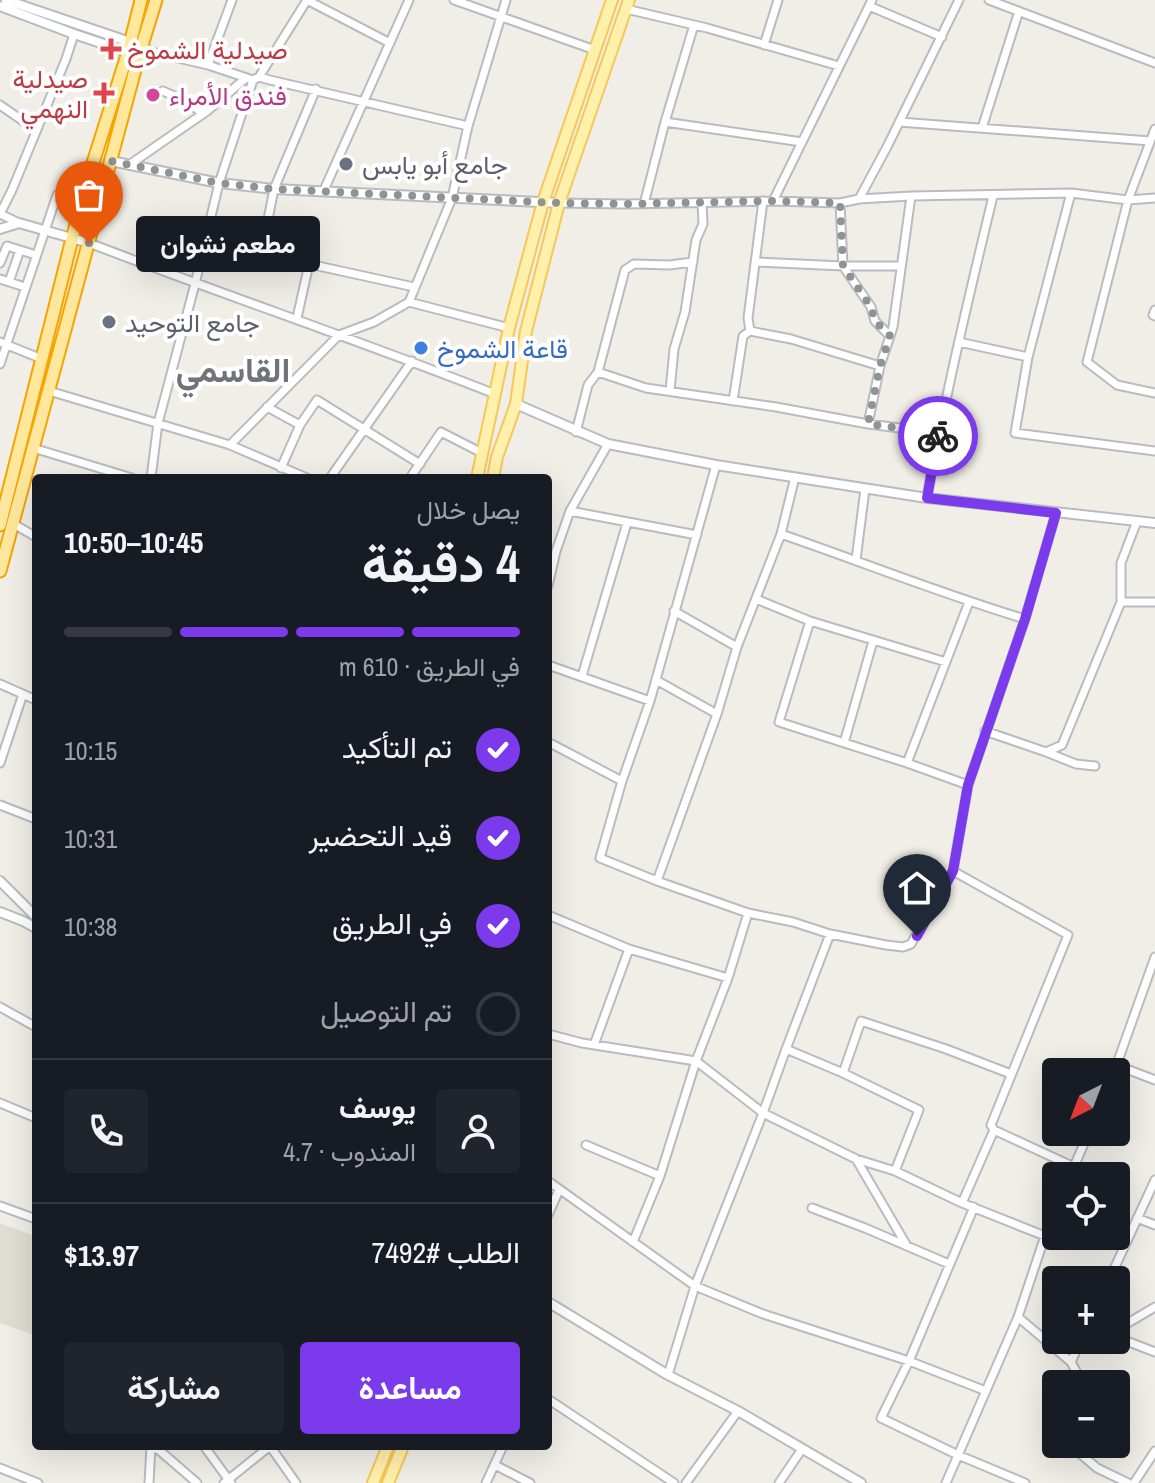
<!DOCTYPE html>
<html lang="ar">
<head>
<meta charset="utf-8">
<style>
	:root { --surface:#171b24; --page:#20242c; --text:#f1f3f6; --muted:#9ea1a6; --line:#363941; --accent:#7c3aed }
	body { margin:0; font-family:"Archivo Narrow",Vazirmatn,sans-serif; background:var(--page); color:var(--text); direction:rtl; height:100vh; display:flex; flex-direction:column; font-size:30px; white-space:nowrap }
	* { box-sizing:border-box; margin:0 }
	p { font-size:26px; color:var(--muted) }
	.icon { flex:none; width:44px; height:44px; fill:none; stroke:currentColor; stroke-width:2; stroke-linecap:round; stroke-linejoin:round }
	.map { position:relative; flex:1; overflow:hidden; direction:ltr }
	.details { position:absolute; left:32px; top:474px; width:520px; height:976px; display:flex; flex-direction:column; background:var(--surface); border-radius:8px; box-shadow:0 8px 32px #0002; direction:rtl }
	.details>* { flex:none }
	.needle { width:52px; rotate:222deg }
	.fabs { position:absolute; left:1042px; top:1058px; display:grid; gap:16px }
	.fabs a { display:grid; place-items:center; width:88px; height:88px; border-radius:8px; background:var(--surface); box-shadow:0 8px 32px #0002; font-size:40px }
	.pin { position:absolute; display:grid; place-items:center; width:68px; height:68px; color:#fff; margin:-82px -34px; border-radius:50% 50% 50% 0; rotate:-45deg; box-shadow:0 0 8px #0007 }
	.pin .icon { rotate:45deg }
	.courier { position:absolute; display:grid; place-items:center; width:80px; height:80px; margin:-40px; border:6px solid #7c3aed; border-radius:50%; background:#fff; color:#222; box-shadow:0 2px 10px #0007 }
	.bubble { position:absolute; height:56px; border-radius:8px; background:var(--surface); box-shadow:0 8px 32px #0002; font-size:26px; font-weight:700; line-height:56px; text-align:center; direction:rtl }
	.overview em { font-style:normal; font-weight:700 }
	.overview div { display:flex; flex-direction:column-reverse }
	.overview { display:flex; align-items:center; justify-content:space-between; height:136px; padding:0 32px }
	h1 { font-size:52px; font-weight:700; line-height:60px }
	.bar { display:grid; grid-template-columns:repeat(4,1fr); gap:12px 8px; align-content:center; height:96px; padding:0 32px }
	.bar i { height:10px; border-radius:6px; background:var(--line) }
	.bar .on { background:var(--accent) }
	.bar p { grid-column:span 4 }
	.line { display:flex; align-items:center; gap:20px; padding:0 32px; border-top:2px solid var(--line) }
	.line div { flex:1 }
	.round { display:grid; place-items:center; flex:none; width:84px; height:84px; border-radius:8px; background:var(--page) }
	ol { padding:0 32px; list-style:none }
	li { display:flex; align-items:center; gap:24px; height:88px }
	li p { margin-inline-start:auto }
	li .icon { padding:8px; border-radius:50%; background:var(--accent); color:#fff; stroke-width:4 }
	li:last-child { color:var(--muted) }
	li i { width:44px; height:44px; border:4px solid var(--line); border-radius:50% }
	.primary-button { display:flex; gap:16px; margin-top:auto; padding:16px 32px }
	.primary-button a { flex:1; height:92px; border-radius:8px; background:var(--accent); color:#fff; font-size:32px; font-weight:700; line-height:92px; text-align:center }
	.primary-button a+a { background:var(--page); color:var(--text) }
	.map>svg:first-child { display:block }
</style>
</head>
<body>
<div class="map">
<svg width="1155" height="1483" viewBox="0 0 1155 1483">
	<rect width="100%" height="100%" fill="#f0eee6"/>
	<!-- education -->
	<path fill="#e0ddd4" d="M0 1223 35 1236 36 1233V1330L34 1335 0 1323Z"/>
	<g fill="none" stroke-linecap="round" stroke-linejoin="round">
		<defs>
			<path id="minor" d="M307 0 390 43
				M454 0 595 50
				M989 0 1155 63
				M869 6 942 37
				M626 9 707 28 839 66
				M764 45 778 0
				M142 46 152 52 208 65 253 80 259 77 270 80 468 126
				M208 65 232 0
				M259 77 307 0
				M316 89 274 189 262 250 309 264 414 287
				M163 91 188 102 203 114
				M0 105 36 130
				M665 122 802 142
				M899 122 1150 141
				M982 128 1019 11
				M1155 129 1128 200 1087 362 1117 385 1155 393
				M129 165 207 111 246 78
				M324 190 409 0
				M859 199 888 145 959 0
				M773 201 872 0
				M559 203 626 204 773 201 840 203 859 199 911 196 1071 193 1128 200 1155 198
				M840 203 843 266 871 307 875 321 890 336
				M644 204 665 122 694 25
				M0 214 12 190 66 59 74 34
				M0 214 19 223
				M89 243C224 295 361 341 495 394
				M756 262 843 266H901
				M0 263 7 246 36 255
				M0 279 25 287
				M9 282 20 250
				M409 302 509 328
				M1155 310 1153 315 1155 316
				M297 318 309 264
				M750 331 791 339 880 366
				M0 342 42 359
				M959 342 1028 357 1071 193
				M1028 357 1015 433 1155 451
				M0 364 57 195
				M598 372 646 388 776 407 868 424 939 433
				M49 391 230 445 307 478
				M670 391 674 349 685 312 696 240 703 224 702 203
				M733 401 743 336 750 331 748 318 763 201
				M267 407 300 425
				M868 424 880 366 893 327 911 196
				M576 432 588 385 598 372 625 270 634 264 669 265 693 262
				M230 445 339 335 374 322 409 302 452 198 468 126 506 0
				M33 448 132 478
				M716 465 650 701 622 781 600 858 657 881 748 913 793 922 830 934 886 945 903 947 911 944 953 871 968 785 1025 619 1056 513
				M281 468 300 425 317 400 420 464
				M151 478 158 423 195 284 219 183 253 80
				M330 478 412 361
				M410 478 441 432 482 453
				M927 498C945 396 969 296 993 196
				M570 511 697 535
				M12 523 36 537
				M781 534C862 562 942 594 1025 619
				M856 560 865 489
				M548 586 556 551 570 511 608 444
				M756 599 810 621 779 722 907 763 968 785
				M1121 602H1155
				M674 611 737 647
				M810 621 946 662
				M548 665 650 701
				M582 676 627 523
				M656 680 717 714
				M0 684 36 700
				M985 731 1046 752 1062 745 1121 602V563L1137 521
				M548 742 622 781
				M844 743 873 641
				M1046 752 1076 764 1095 766
				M0 763 23 694
				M907 763 969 602
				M0 805 36 819
				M953 871 1068 935 991 1125 994 1130 1074 1167
				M657 881 717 714 737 647 781 534 795 477
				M548 915 629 949 728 978
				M0 1007 36 1027
				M548 1034 582 1043 696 1061 763 1113 856 1159 895 1171 962 1203 1045 1236
				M594 1045 629 949
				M786 1049 843 1073 919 1110 895 1171
				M1116 1065 1155 1080
				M1114 1072 1155 957
				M843 1073 861 1021 946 1049 1011 1074
				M0 1103 36 1118
				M586 1145 660 1176
				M856 1159 907 1246
				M1070 1176 1089 1132
				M548 1181 695 1286 763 1314 909 1361 986 1391
				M962 1203 994 1130
				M0 1206 36 1219
				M974 1207 909 1361 881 1418 958 1455 1025 1483
				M812 1208 865 1228 949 1264
				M548 1215 559 1190
				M1137 1218 1155 1225
				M633 1242 660 1176 696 1061 728 978 748 913
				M1109 1280 1155 1180
				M1018 1317 1071 1362 1083 1384
				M1116 1330 1155 1307
				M1116 1337 1155 1352
				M1071 1362 1081 1340
				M668 1375 695 1286 763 1113 786 1049 830 934
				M548 1399 674 1483
				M1069 1444 1097 1468 1128 1483
				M204 1446 231 1483
				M152 1448 159 1450 197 1483
				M495 1465 530 1483
				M0 1468 38 1483
				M149 1483 151 1446
				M224 1483 270 1446 296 1483
				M486 1483 503 1446
				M686 1483 738 1411
				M779 1483 802 1449
				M946 1483 1018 1317 1045 1236 1056 1210
				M1134 1483 1155 1451"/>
			<path id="tertiary" d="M6 0 133 43
				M0 6 74 34 131 53
				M111 161 219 183 274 189 559 203
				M0 229 19 223 89 243
				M516 404 608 444 716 465 927 498 1155 523
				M0 881 36 917
				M0 912 23 921 36 928
				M548 1302 668 1375 738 1411 861 1483"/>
			<path id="primary" d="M477 478 509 328 543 202 612 0
				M493 478 497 457 516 404 526 331 559 203 629 0
				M373 1483 388 1446
				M388 1483 403 1446"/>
			<path id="trunk" d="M0 525 72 239 92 166 128 52 141 0
				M0 571 139 55 156 0"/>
		</defs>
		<!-- minor casing -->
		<use href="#minor" stroke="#b8bcc0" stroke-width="11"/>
		<!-- tertiary casing -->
		<use href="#tertiary" stroke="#b8bcc0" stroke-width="12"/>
		<!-- primary casing -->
		<use href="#primary" stroke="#f6c759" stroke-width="14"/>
		<!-- trunk casing -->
		<use href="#trunk" stroke="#f6a400" stroke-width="15"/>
		<!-- minor -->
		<use href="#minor" stroke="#fff" stroke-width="7"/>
		<!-- tertiary -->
		<use href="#tertiary" stroke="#fff" stroke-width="8"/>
		<!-- primary -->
		<use href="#primary" stroke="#fff0ac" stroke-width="10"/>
		<!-- trunk -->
		<use href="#trunk" stroke="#ffe89d" stroke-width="11"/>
	</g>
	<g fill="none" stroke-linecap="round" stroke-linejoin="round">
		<!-- done -->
		<path stroke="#909393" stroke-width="8" stroke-dasharray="0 14.4" d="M89 243 111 161 219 183 274 189 559 203 626 204 773 201 840 203 843 266 871 307 875 321 890 336 880 366 868 424 939 433 938 436"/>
		<!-- route -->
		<path stroke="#7c3aed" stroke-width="10" d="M917 936 953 871 968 785 1025 619 1056 513 927 498 938 436"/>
	</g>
	<!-- markers -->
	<g fill="#e0444e" stroke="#fff" stroke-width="3">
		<path d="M107 37h8v8h8v8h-8v8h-8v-8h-8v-8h8z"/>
		<path d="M100 81h8v8h8v8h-8v8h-8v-8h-8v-8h8z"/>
	</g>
	<circle fill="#d1479c" stroke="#fff" stroke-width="3" cx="153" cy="95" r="8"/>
	<g fill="#6b7280" stroke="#fff" stroke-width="3">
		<circle cx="346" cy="164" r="8"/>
		<circle cx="109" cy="322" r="8"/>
	</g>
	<circle fill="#3f7fe0" stroke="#fff" stroke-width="3" cx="421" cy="348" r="8"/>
	<g text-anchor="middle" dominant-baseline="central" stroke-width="8" stroke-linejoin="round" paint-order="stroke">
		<!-- health labels -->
		<g font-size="26" fill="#be3a42" stroke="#fff" text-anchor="start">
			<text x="127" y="49">صيدلية الشموخ</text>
			<text x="88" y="78" text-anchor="end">صيدلية<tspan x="88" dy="30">النهمي</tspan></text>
		</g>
		<!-- hotel labels -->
		<g font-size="26" fill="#b23c85" stroke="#fff" text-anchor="start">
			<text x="169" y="95">فندق الأمراء</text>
		</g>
		<!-- worship labels -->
		<g font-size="26" fill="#5b616d" stroke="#fff" text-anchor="start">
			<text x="362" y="164">جامع أبو يابس</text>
			<text x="125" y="322">جامع التوحيد</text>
		</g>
		<!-- shop labels -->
		<g font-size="26" fill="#366cbe" stroke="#fff" text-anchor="start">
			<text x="437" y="348">قاعة الشموخ</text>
		</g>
		<!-- district labels -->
		<g font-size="34" font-weight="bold" fill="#6e7479" stroke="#fff">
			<text x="233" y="370">القاسمي</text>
		</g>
	</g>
</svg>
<div class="fabs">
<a><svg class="needle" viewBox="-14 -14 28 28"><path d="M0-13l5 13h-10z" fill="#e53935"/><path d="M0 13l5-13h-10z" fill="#9ea1a6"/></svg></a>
<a><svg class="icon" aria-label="locate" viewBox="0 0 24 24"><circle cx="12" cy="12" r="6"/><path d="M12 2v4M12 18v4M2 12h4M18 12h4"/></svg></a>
<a>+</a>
<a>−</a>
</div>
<div class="pin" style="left:89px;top:243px;background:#ea580c"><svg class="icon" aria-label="bag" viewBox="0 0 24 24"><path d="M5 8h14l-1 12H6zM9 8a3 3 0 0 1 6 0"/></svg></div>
<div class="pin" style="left:917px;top:936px;background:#1f2937"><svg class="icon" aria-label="home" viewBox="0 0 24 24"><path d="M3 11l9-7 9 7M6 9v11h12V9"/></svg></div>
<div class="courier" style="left:938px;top:436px"><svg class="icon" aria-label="bike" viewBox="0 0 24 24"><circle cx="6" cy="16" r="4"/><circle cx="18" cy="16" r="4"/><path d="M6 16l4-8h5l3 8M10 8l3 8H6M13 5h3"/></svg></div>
<div class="bubble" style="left:136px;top:216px;width:184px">مطعم نشوان</div>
<section class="details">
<div class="overview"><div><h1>4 دقيقة</h1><p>يصل خلال</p></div><em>10:45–10:50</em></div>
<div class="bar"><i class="on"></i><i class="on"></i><i class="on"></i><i></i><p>في الطريق · 610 m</p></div>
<ol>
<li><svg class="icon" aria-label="check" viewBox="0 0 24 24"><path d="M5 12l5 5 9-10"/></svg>تم التأكيد<p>10:15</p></li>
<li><svg class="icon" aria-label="check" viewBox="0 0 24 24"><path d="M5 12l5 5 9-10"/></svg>قيد التحضير<p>10:31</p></li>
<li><svg class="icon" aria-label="check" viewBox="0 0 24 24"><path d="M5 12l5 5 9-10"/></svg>في الطريق<p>10:38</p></li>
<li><i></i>تم التوصيل</li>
</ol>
<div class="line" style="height:144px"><a class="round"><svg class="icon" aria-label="person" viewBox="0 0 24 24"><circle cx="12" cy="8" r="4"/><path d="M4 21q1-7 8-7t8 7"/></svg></a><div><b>يوسف</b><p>المندوب · 4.7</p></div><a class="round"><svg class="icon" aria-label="phone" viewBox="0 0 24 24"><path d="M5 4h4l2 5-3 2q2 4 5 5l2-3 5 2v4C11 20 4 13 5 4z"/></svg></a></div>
<div class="line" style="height:104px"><div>الطلب #7492</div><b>$13.97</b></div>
<div class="primary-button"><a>مساعدة</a><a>مشاركة</a></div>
</section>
</div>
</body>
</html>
